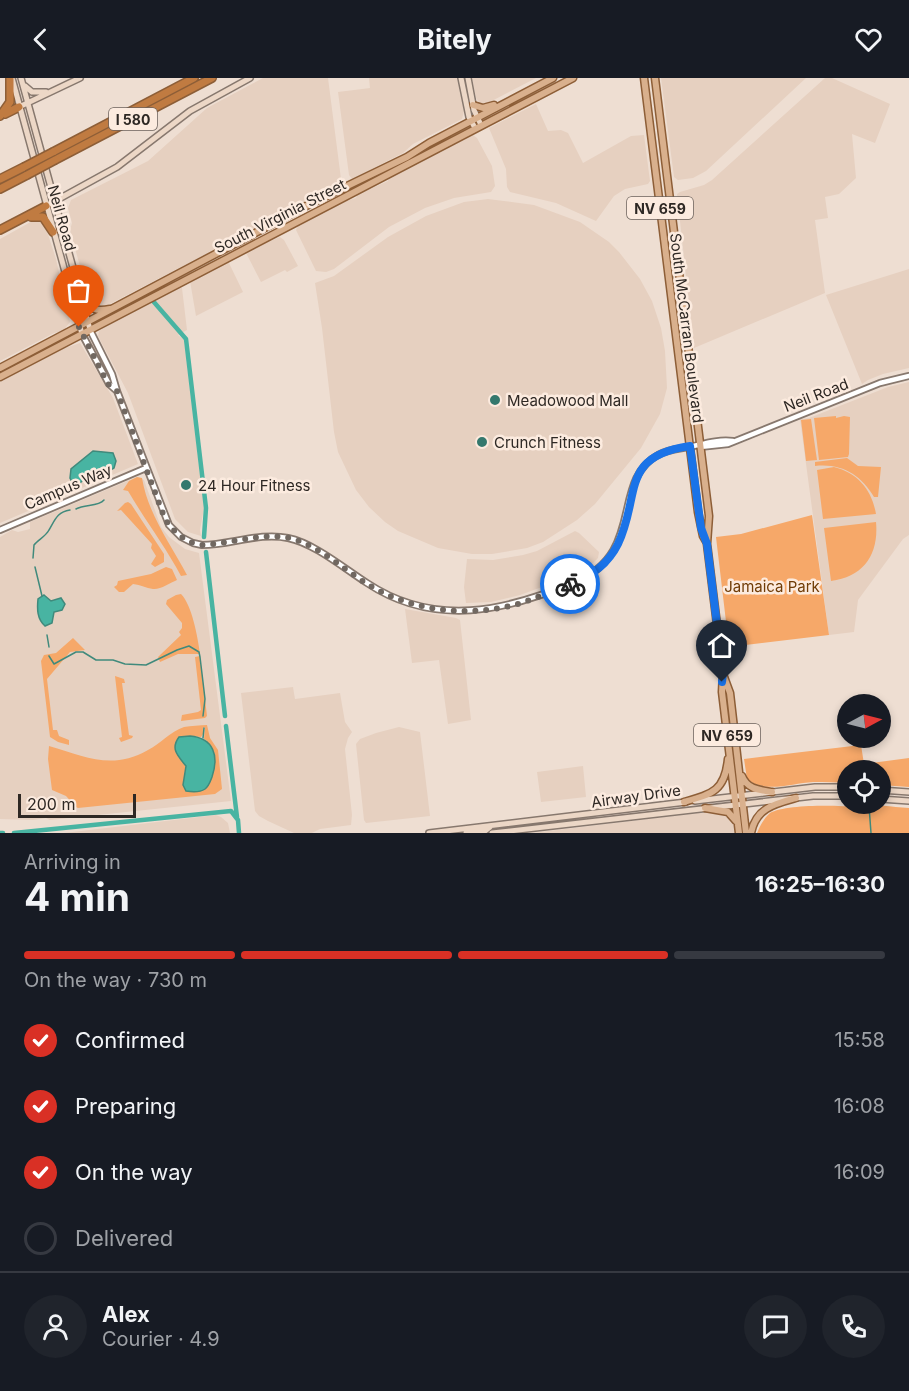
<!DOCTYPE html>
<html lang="en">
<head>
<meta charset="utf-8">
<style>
	:root { --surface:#171b24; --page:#20242c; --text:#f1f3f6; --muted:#9ea1a6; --line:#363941; --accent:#d93025 }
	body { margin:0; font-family:Inter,sans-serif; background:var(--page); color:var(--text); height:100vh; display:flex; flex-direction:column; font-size:22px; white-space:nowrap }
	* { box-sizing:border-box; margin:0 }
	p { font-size:20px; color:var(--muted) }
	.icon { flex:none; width:33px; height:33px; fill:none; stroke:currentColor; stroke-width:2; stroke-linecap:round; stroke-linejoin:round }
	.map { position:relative; height:755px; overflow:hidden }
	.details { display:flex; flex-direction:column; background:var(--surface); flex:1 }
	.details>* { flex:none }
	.needle { width:39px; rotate:83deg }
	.tools { position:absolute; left:837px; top:616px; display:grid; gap:12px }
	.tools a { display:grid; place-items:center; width:54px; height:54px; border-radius:50%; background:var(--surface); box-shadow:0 3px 9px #0003; font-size:30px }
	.scale { position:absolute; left:18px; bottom:15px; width:118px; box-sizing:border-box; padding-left:6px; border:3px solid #2e2824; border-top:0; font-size:16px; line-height:21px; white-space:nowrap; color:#2e2824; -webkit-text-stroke:4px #fcebdf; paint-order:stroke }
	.pin { position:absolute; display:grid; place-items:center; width:51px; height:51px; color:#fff; margin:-62px -26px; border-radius:50% 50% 50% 0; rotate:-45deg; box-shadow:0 0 6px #0007 }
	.pin .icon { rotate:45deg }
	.courier { position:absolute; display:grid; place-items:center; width:60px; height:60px; margin:-30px; border:4px solid #1a73e8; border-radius:50%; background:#fff; color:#222; box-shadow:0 2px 8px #0007 }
	.summary em { font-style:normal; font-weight:700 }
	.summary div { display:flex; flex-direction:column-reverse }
	.summary { display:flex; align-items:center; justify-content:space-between; height:102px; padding:0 24px }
	h1 { font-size:39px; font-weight:700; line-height:45px }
	.bar { display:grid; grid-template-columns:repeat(4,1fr); gap:9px 6px; align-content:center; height:72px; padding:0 24px }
	.bar i { height:8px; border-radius:4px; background:var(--line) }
	.bar .active { background:var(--accent) }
	.bar p { grid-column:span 4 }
	.line { display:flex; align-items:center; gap:15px; padding:0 24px; border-top:2px solid var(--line) }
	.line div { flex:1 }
	.round { display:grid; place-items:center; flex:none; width:63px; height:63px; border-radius:32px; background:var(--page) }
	ol { padding:0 24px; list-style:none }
	li { display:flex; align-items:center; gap:18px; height:66px }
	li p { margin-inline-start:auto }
	li .icon { padding:6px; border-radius:50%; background:var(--accent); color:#fff; stroke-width:4 }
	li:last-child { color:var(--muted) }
	li i { width:33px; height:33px; border:3px solid var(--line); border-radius:50% }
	header { display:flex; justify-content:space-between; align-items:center; height:78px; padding:0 24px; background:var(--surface); font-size:27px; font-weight:700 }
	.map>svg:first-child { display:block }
</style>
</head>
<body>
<header><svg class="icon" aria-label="back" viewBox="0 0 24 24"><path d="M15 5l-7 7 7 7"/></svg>Bitely<svg class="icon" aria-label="heart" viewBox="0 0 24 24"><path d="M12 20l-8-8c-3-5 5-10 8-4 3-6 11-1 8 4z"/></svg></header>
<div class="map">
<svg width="909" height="755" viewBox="0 0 909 755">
	<rect width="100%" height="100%" fill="#eeded2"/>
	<!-- built -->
	<path fill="#e6d0c0" d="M263 0H328L341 101 339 107 104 229 90 225 70 152 72 145 68 130 71 122 148 83 207 30Z
		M369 0H457L464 33 462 41 413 66 403 75 352 101 349 97 338 14 370 10Z
		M472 0H536L486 26H480L476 20Z
		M661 0H806L706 93 693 100 678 102 674 99Z
		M825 0H832L890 26 875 65 852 56 856 100 839 116 825 119 828 140 815 142 825 215 694 270 677 116 680 114 704 107 712 102Z
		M536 26 548 53 561 52 568 55 583 85 631 58 644 57 650 103 648 106 625 111 614 118 596 143 556 125 510 114 507 109 506 91 489 50Z
		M473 57 477 60 492 88 495 108 491 114 454 120 425 130 389 149 334 191 326 194 316 193 296 152 298 148 346 123 356 120 357 117 388 103 389 100Z
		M488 121 534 127 580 144 609 164 619 174 640 201 652 223 661 250 665 273 667 310 660 336 641 370 595 426 577 442 543 464 527 470 492 476H472L438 470 398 453 385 444 369 429 356 412 338 374 334 354 322 250 315 205 334 198 388 159 426 138 464 124Z
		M36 141 43 143 45 147 56 181 70 244 63 253 54 255 0 283V161Z
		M280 159 284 162 298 188 287 194 285 192 261 204 245 173Z
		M228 183 243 214 196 238 190 203Z
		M909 191V290L883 296 868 302 862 306 826 217Z
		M180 209 182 210 187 252 178 257 184 262 204 430 200 452 201 458 188 454 175 441 128 315 98 258 99 253 117 242Z
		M80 265 113 320 138 386 0 445V304L59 272Z
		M909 304V457L903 461 858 522 854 554 829 557 800 341 809 340 888 309Z
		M137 399 144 402 161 449 169 459 185 471 199 475 231 723 50 742 46 740 33 742 0 741V459L12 452 18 454 30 451V444Z
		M575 453 579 455 599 474 598 480 591 487 572 498 520 517 491 524 466 525 464 509 467 481 493 482 523 477 537 473Z
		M405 531 456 540 460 542 471 642 448 646 439 582 412 585Z
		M293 609 295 621 340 615 345 644 352 654 348 660 345 671 352 737 351 747 320 751 312 755H294L268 743 259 738 255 733 241 615Z
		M399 649 420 654 430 738 366 745 364 742 356 666 360 661 376 655Z
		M583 688 586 719 541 724 537 694Z
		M706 734 729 739 734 746 735 755H532Z
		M216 737 221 739 228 745 230 755H64Z"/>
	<!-- green -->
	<path fill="#f6a869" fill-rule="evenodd" d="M836 338V340L844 338 850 339 849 376 848 379 819 382 814 340Z
		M811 341 817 382 806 383 801 342Z
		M847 380 858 388 881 389 878 419H874C861 397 842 385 815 388V384Z
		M834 389C858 395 872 412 876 436L823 441 817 392Z
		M137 399 142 400C148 436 170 465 187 497L181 498C165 468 145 442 128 413L123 412 129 403Z
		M128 424 131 426 164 476V484L155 489 151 486 156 478 151 470 152 466 121 432 117 433 125 425Z
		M812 437 829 557 729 569 716 459 741 456Z
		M876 444C879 476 864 499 831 503L824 450Z
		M166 489 172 491 177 502C170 505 160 512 153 511 146 510 141 507 133 506L124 514H119L114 509 117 507 118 503 151 496Z
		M181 516C192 527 198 560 200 576H178L160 584 158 579 181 557 179 554 182 550V545L166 526 167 522 176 517Z
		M73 560 85 572 70 574 47 601 53 652H57L59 658 69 662V667L58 664 50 659 41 583 44 577 56 575Z
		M200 578 207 638 205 640 181 643 182 637 198 634 201 632 195 579Z
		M115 598 124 601 125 605H122L129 657 133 658 132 660 121 664 119 660 122 659Z
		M207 647 210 660 218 672 222 711 215 716 78 730 76 729 66 718 52 712 48 681 49 668C85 678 111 693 148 672 160 666 171 653 184 649 191 648 200 647 207 647ZM205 649 204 661 207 663 183 707 190 658 201 659 203 656V650Z
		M861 667 864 686 909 680V709L881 707 880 693H848L847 705C836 704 825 704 813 704 792 705 765 716 747 701L744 681Z
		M858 726C875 726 891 729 909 730V755H757C760 748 764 740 770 735 785 726 838 727 856 729Z"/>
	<!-- water -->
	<path fill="#48b4a2" stroke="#408a7c" stroke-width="1.5" d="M93 373 113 375 116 383 114 390 106 395 95 391 80 405 72 404 70 400 71 391Z
		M44 517 51 523 61 520 65 526 62 532 54 534 52 545 45 548C37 541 37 531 38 521Z
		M190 658C214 660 219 678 212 699 210 704 209 708 205 711 199 715 192 714 186 713L183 707 186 688C178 678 170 671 179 659Z"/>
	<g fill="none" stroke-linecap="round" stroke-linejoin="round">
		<!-- stream -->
		<path stroke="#408a7c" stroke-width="1.5" d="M76 431C85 426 98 429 104 422
			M33 480 34 467C38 462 46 458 49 452 55 442 57 434 70 432
			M35 489 42 518
			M47 557 49 569
			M49 578 54 586 76 574H83L96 582H113L125 586 146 587 177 572 189 568 199 574 200 579 205 621 203 638
			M203 660 204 650
			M869 728 871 755"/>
		<!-- canal -->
		<path stroke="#48b4a2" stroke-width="4.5" d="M153 223 186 261 206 430 204 459
			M206 474 225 638
			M226 648 237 739
			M0 755H3
			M14 755 231 733 238 742 239 755"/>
		<defs>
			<path id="tertiary" d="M90 252 112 296 117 313 169 447 181 459 193 465 202 467C230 467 260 454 288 460 314 465 345 491 367 505 435 550 506 533 575 504 646 475 610 403 658 377 668 371 678 371 689 369 703 366 718 361 733 363
				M82 256 109 306 117 313
				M700 369 728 366 880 305 909 298
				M0 452 146 390"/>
			<path id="secondary" d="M12 0 82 256
				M21 0 89 248
				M461 0 469 39 475 50
				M468 0 474 32 481 47
				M25 8 32 14H46
				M19 29 80 0
				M46 128 117 89 190 33 250 0
				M880 712 909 714
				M880 721 909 723
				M695 723 815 709H848
				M429 755 686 724
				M466 755 485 753 490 749
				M492 755 813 718H848"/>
			<path id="primary" d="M644 0 698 434 703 458 707 465
				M655 0 709 438 707 466 723 595 722 614 739 755
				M473 27 483 30 494 27
				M81 219C90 231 95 234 110 231
				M0 290 310 126 407 79 429 65 553 0
				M0 299 573 0
				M723 596 730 615 746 755
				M742 698C747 711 759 712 772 714
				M684 724C712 716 725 713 728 681
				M705 730 728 734 736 743
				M751 755C756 730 774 726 796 720"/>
			<path id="motorway" d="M5 36 19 29
				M0 38 10 24V0
				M53 74 194 0
				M55 82 212 0
				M0 101 24 89
				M0 111 27 97
				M31 139H43L53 154
				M0 152 46 128"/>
		</defs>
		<!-- tertiary casing -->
		<use href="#tertiary" stroke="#87786e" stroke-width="8"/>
		<!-- secondary casing -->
		<use href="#secondary" stroke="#87786e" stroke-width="8"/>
		<!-- primary casing -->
		<use href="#primary" stroke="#8d5e37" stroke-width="9"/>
		<!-- motorway casing -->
		<use href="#motorway" stroke="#8d5e37" stroke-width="10"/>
		<!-- tertiary -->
		<use href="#tertiary" stroke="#fff" stroke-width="4.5"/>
		<!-- secondary -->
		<use href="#secondary" stroke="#ecd7c6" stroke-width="5"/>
		<!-- primary -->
		<use href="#primary" stroke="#d9b08d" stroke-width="6"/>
		<!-- motorway -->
		<use href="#motorway" stroke="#c07b41" stroke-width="7"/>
		<defs>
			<path id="motorway-bridge" d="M24 89 53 74
				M27 97 55 82"/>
		</defs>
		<!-- motorway-bridge casing -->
		<use href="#motorway-bridge" stroke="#8d5e37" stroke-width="10" stroke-linecap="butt"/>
		<!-- motorway-bridge -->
		<use href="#motorway-bridge" stroke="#c07b41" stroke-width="7"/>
	</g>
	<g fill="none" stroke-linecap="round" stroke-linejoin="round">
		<!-- done -->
		<path stroke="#716861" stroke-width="6" stroke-dasharray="0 10.8" d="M79 249 108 306 117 313 165 441C174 455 186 465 202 467 230 466 261 454 289 460 314 465 343 490 364 504 407 532 464 540 514 527 533 522 551 513 570 506"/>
		<!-- route -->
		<path stroke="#1a73e8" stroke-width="8" d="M570 506C590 499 608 486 618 466 641 418 619 378 690 368L701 450 707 466 723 595 722 604"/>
	</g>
	<!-- markers -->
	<g fill="#34786d" stroke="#fcebdf" stroke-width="2">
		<circle cx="495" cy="322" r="6"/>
		<circle cx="482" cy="364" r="6"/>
		<circle cx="186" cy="407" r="6"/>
	</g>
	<g text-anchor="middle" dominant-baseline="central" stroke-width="5" stroke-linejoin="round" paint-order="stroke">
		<!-- shield labels -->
		<g fill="#fcebdf" stroke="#6c625c" stroke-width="1.5">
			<rect x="109" y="30" width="48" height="22" rx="4.5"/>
			<rect x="627" y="119" width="66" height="22" rx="4.5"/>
			<rect x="694" y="646" width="66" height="22" rx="4.5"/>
		</g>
		<g font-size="14" font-weight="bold" fill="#2e2824">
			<text x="133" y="41">I 580</text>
			<text x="660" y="130">NV 659</text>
			<text x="727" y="657">NV 659</text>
		</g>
		<!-- street labels -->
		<g font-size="15" fill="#2e2824" stroke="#fcebdf">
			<text transform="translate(280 138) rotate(-27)">South Virginia Street</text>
			<text transform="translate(62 140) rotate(74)">Neil Road</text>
			<text transform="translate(687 250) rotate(83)">South McCarran Boulevard</text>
			<text transform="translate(816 317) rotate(-21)">Neil Road</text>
			<text transform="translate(68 409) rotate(-23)">Campus Way</text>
			<text transform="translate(636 718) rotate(-8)">Airway Drive</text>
		</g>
		<!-- poi labels -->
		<g font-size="15" fill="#2e2824" stroke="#fcebdf" text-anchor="start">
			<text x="507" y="322">Meadowood Mall</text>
			<text x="494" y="364">Crunch Fitness</text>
			<text x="198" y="407">24 Hour Fitness</text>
		</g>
		<!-- park labels -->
		<g font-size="15" fill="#703c06" stroke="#fcebdf">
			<text x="772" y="508">Jamaica Park</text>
		</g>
	</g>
</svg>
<div class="tools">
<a><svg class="needle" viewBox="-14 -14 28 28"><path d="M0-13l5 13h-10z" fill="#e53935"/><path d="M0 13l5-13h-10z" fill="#9ea1a6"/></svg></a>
<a><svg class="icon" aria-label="locate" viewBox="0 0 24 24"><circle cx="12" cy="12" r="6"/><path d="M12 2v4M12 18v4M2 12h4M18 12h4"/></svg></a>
</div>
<div class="scale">200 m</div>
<div class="pin" style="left:79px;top:249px;background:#ea580c"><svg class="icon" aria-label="bag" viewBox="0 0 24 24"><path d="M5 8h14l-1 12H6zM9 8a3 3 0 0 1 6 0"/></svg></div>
<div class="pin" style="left:722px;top:604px;background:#1f2937"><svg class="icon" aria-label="home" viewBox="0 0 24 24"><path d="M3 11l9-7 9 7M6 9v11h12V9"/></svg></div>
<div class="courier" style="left:570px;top:506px"><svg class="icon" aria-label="bike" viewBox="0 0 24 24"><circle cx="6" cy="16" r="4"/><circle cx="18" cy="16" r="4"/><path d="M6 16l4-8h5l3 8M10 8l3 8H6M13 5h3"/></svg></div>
</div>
<section class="details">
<div class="summary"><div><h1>4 min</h1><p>Arriving in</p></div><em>16:25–16:30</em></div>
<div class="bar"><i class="active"></i><i class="active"></i><i class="active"></i><i></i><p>On the way · 730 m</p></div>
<ol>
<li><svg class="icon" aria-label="check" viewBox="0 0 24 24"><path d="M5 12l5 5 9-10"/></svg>Confirmed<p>15:58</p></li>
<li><svg class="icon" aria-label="check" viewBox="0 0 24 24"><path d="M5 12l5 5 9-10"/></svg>Preparing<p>16:08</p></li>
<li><svg class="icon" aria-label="check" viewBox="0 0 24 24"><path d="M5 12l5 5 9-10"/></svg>On the way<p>16:09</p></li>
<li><i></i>Delivered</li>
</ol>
<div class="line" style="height:108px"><a class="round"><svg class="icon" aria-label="person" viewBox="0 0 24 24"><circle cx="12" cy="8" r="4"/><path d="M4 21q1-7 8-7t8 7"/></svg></a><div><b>Alex</b><p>Courier · 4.9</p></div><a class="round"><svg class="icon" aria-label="chat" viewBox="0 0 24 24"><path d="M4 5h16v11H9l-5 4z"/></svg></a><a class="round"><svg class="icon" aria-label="phone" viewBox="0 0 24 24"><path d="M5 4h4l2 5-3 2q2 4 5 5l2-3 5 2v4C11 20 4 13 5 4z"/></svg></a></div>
</section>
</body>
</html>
